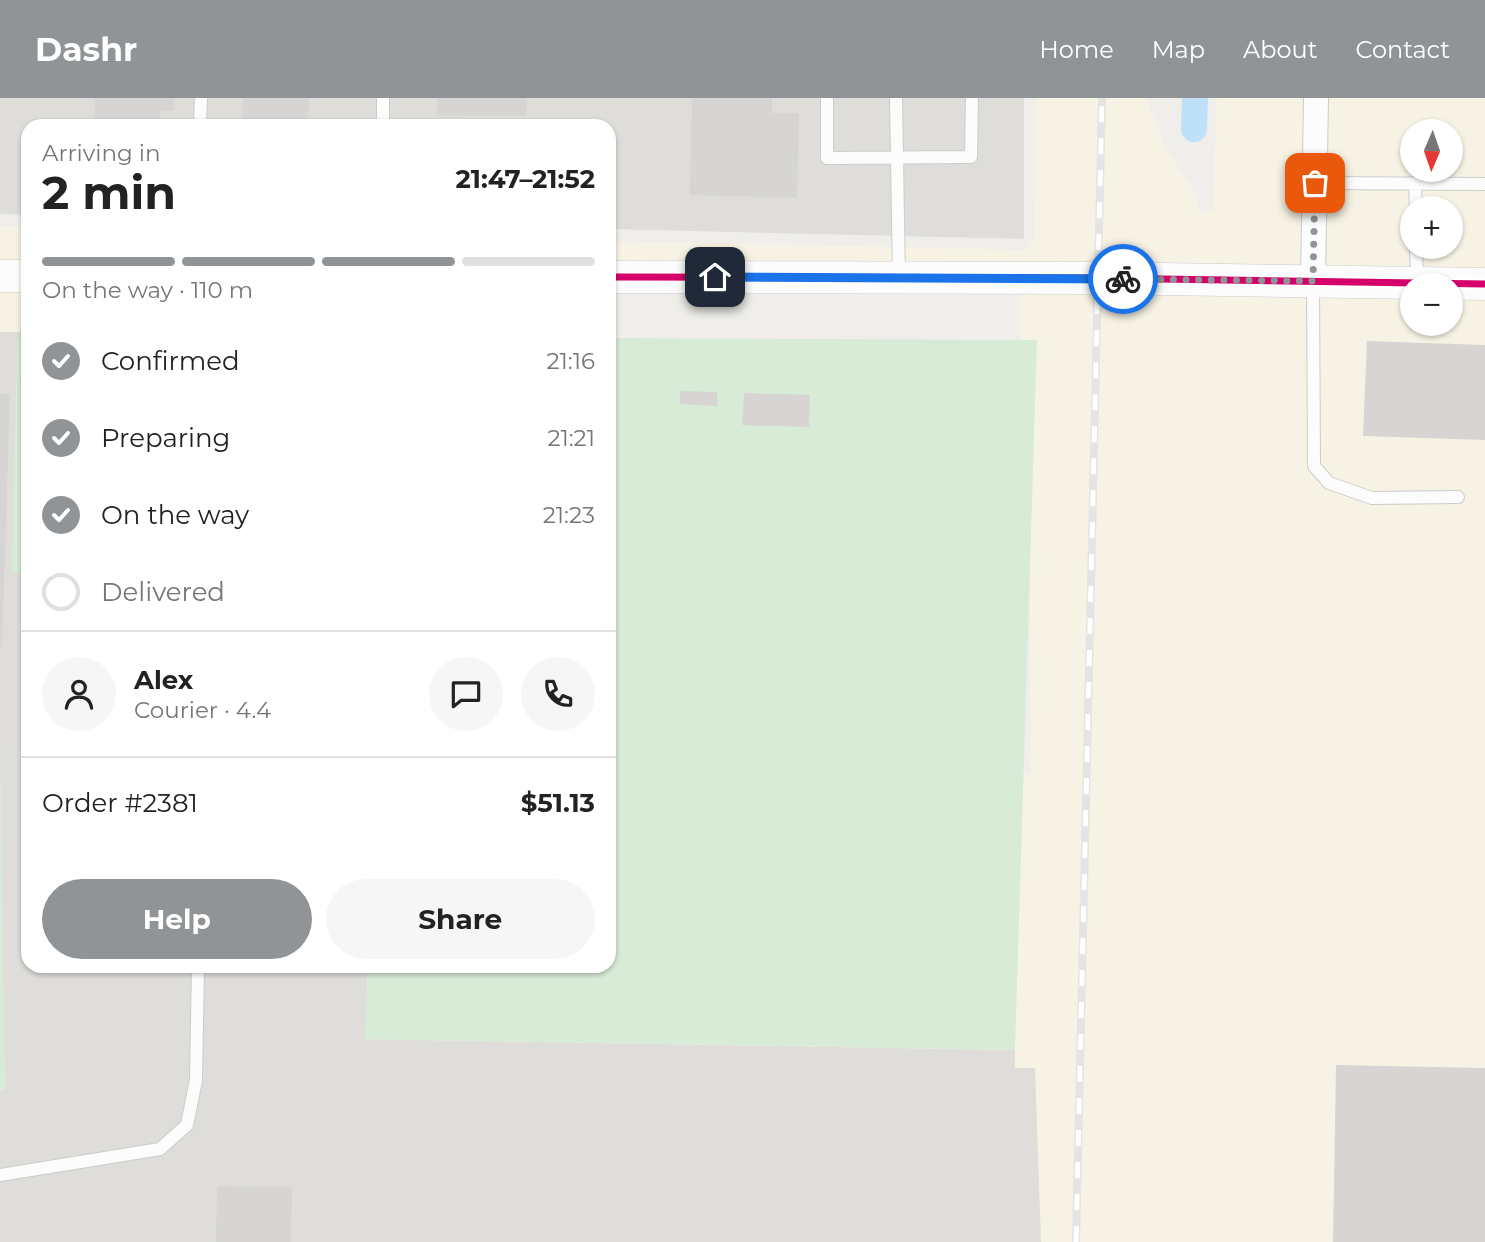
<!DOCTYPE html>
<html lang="en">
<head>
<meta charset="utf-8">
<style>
	:root { --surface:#fff; --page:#f6f6f6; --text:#222; --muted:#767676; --line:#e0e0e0; --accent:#919496 }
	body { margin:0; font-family:Montserrat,sans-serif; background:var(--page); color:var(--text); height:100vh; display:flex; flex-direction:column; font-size:26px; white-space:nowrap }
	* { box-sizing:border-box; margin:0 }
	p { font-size:23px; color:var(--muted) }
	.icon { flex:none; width:38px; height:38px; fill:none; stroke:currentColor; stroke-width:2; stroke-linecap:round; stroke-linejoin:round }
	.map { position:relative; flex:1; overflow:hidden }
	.sheet { position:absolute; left:21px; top:21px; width:595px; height:854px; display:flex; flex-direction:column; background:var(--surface); border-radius:21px; box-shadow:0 2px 5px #0004 }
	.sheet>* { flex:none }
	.needle { width:46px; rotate:182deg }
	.controls { position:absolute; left:1400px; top:21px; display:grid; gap:14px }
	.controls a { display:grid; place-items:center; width:63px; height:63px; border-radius:50%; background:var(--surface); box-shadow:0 2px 5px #0004; font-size:35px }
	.pin { position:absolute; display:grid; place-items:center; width:60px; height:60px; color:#fff; margin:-30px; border-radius:14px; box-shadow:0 4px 10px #0006 }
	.courier { position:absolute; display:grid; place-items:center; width:70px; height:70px; margin:-35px; border:5px solid #1a73e8; border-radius:50%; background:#fff; color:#222; box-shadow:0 2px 9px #0007 }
	.summary em { font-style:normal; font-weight:700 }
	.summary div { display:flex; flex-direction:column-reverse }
	.summary { display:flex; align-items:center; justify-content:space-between; height:119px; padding:0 21px }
	h1 { font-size:46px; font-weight:700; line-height:52px }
	.bar { display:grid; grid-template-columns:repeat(4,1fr); gap:10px 7px; align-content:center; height:84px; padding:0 21px }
	.bar i { height:9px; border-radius:5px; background:var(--line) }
	.bar .selected { background:var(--accent) }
	.bar p { grid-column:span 4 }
	.line { display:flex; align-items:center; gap:18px; padding:0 21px; border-top:2px solid var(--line) }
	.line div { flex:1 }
	.round { display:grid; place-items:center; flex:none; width:74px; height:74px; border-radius:37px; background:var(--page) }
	ol { padding:0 21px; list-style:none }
	li { display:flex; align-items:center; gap:21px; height:77px }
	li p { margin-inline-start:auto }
	li .icon { padding:7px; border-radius:50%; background:var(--accent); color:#fff; stroke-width:4 }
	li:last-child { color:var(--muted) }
	li i { width:38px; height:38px; border:4px solid var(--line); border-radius:50% }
	.button { display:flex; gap:14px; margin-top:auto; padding:14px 21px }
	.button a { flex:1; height:80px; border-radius:42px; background:var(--accent); color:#fff; font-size:28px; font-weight:700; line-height:80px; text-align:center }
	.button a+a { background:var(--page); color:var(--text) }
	header { display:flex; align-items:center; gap:42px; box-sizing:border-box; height:98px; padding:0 35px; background:var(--accent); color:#fff }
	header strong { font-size:33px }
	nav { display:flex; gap:38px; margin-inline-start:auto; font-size:24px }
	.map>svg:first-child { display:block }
</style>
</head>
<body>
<header>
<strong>Dashr</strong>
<nav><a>Home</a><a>Map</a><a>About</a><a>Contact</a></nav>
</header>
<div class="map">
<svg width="1485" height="1144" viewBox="0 0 1485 1144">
	<rect width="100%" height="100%" fill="#efeeea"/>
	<!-- commercial -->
	<path fill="#f7f3e4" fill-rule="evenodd" d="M1036 0H1146L1165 49 1194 94 1200 115 1213 112 1217 0H1485V172L609 164V143L1027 152 1035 140ZM1412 33H1451V72H1412ZM1412 110H1451V149H1412Z
		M0 128 28 129V163H0Z
		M0 193H28V868H609L739 659 1031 677 1029 329 1021 326 1020 195 1412 200V226H1451V201H1485V1144H1041L1034 970 0 980Z"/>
	<!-- industrial -->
	<path fill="#dfddda" d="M0 0H1024V141L609 131V28H28V117L0 116Z
		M0 234H28V868H368L366 941 1015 952V970H1035L1041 1144H0Z"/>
	<!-- green -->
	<path fill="#d8ebd6" d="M609 240 1037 242 1015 952 365 941 368 868H609Z
		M17 241H28V475L12 474Z
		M0 646 5 992H0Z"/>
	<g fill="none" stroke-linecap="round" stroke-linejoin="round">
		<!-- canal -->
		<path stroke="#bfe0f9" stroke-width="26" d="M1194 31 1195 0"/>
	</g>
	<!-- building -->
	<path fill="#d6d5d3" d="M95 0H174V13H160V28H94Z
		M243 0H309L308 28H242Z
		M437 0H527L526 18 437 17Z
		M692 0H772V15H799L797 100 690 97Z
		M1367 243 1485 247V342L1363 338Z
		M680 293 717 294V308L680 306Z
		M744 295 810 297 809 329 742 327Z
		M0 296H10L2 549H0Z
		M1336 967 1485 970V1144H1333Z
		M217 1088 292 1089 291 1144H216Z"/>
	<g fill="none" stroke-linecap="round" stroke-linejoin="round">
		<defs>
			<path id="service" d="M383 0V28
				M827 0V60L971 59 972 0
				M896 0 899 180
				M200 28 201 0
				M1315 85 1485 86
				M1415 85 1416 110
				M1416 149 1417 184
				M1313 183 1314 368 1329 385 1372 400 1458 399
				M0 1077 160 1051 187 1027 196 982 198 868"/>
			<path id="minor" d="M1313 183 1316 0"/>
			<path id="tertiary" d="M0 178H28
				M609 179 1099 180 1485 186"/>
		</defs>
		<!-- service casing -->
		<use href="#service" stroke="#cbcccc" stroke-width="14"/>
		<!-- minor casing -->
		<use href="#minor" stroke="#cbcccc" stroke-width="26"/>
		<!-- tertiary casing -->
		<use href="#tertiary" stroke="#cbcccc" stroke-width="33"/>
		<!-- service -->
		<use href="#service" stroke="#fdfcfc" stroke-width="12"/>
		<!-- minor -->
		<use href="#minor" stroke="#fdfcfc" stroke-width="24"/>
		<!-- tertiary -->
		<use href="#tertiary" stroke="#fdfcfc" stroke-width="32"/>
		<defs>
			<path id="rail" d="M1076 1144 1102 0"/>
		</defs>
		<!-- rail casing -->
		<use href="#rail" stroke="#e4e4e4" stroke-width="8"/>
		<!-- rail -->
		<use href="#rail" stroke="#fff" stroke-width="5" stroke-dasharray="16" stroke-linecap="butt"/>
		<defs>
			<path id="cycleway" d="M609 179 1099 180 1485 186"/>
		</defs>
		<!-- cycleway casing -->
		<use href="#cycleway" stroke="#fff" stroke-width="11"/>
		<!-- cycleway -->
		<use href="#cycleway" stroke="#d6006c" stroke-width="7"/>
	</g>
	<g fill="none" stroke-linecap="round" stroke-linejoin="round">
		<!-- done -->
		<path stroke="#919496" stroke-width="7" stroke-dasharray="0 12.6" d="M1123 181 1313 183 1315 85"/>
		<!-- route -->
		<path stroke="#1a73e8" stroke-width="9" d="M715 179 1123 181"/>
	</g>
</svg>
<div class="controls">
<a><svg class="needle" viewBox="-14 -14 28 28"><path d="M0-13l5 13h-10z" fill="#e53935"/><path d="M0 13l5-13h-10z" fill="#767676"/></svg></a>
<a>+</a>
<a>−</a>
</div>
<div class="pin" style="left:1315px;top:85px;background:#ea580c"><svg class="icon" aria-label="bag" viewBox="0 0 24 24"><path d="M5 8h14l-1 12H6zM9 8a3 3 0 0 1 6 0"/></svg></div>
<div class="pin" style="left:715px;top:179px;background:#1f2937"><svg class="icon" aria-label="home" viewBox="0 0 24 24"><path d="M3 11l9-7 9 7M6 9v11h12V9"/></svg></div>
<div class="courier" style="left:1123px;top:181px"><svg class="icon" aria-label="bike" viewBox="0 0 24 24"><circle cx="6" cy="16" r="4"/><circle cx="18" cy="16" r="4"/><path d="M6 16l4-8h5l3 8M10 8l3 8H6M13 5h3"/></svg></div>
<section class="sheet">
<div class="summary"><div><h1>2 min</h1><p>Arriving in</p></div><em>21:47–21:52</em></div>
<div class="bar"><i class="selected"></i><i class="selected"></i><i class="selected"></i><i></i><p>On the way · 110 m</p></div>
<ol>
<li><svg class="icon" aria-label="check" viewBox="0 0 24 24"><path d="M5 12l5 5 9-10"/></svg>Confirmed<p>21:16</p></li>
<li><svg class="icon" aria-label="check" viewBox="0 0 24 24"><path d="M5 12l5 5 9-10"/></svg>Preparing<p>21:21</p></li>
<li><svg class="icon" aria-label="check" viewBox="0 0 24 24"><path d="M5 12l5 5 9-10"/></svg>On the way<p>21:23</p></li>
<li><i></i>Delivered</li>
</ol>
<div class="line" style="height:126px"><a class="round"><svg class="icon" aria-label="person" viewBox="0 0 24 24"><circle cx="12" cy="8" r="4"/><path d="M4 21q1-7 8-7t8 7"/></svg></a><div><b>Alex</b><p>Courier · 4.4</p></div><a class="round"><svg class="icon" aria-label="chat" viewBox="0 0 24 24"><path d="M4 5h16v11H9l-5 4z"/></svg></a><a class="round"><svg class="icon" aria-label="phone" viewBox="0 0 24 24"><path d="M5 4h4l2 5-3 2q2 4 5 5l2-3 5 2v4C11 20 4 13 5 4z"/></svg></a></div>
<div class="line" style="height:91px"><div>Order #2381</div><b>$51.13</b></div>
<div class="button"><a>Help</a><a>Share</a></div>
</section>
</div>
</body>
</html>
